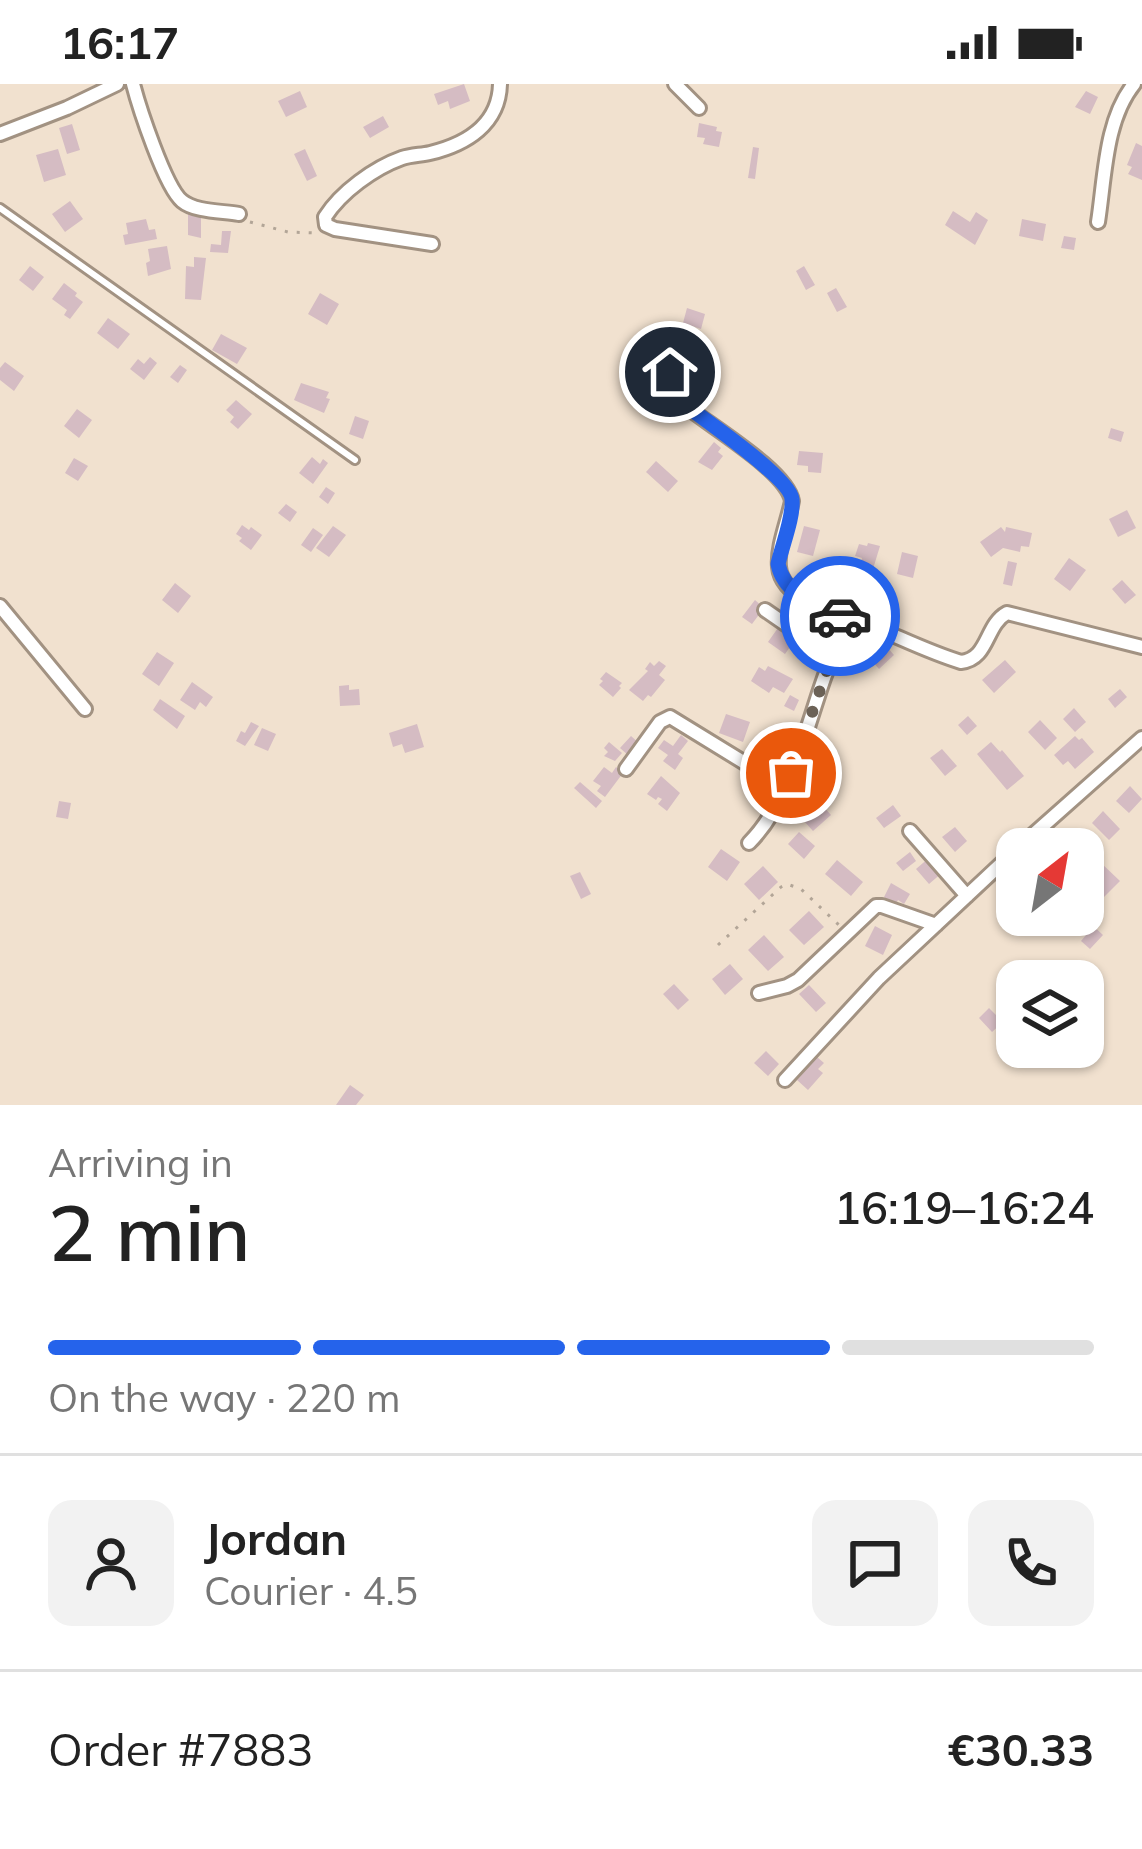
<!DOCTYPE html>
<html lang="en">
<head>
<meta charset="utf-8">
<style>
	:root { --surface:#fff; --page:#f2f2f2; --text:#222; --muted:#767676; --line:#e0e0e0; --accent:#2563eb }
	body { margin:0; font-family:Mulish,sans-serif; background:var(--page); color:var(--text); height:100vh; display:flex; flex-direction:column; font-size:45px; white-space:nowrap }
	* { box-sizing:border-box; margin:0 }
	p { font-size:39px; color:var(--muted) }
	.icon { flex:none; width:66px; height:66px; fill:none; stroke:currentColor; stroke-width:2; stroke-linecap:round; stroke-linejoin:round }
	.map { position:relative; height:1021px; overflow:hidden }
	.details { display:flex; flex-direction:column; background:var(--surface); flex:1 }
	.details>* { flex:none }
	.needle { width:78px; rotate:31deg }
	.buttons { position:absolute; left:996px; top:744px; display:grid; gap:24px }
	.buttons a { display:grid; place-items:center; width:108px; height:108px; border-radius:24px; background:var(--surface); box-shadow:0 3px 9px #0004; font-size:60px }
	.pin { position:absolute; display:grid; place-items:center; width:102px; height:102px; color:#fff; margin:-51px; border:6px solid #fff; border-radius:50%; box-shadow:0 3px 12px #0007 }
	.courier { position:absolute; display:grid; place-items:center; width:120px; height:120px; margin:-60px; border:9px solid #2563eb; border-radius:50%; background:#fff; color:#222; box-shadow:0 3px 15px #0007 }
	.head em { font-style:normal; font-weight:600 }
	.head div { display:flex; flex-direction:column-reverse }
	.head { display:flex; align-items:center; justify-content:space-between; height:204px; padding:0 48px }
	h1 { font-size:78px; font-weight:600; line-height:90px }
	.bar { display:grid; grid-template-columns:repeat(4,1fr); gap:18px 12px; align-content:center; height:144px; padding:0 48px }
	.bar i { height:15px; border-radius:9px; background:var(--line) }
	.bar .current { background:var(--accent) }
	.bar p { grid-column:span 4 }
	.line { display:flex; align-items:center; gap:30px; padding:0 48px; border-top:3px solid var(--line) }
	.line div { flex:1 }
	.round { display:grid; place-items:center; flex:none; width:126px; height:126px; border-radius:24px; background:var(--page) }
	.status { display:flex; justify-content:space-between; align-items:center; height:84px; padding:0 60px; background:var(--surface); direction:ltr }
	.status svg { height:33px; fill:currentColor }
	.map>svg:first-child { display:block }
</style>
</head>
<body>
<div class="status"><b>16:17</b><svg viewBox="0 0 49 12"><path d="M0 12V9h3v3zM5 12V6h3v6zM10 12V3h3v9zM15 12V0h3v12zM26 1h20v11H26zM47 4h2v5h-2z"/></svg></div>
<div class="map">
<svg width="1142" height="1021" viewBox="0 0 1142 1021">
	<rect width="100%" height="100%" fill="#f1e1cf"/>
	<!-- building -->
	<path fill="#d5bcc3" d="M464 0 470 17 450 25 448 17 438 21 434 10Z
		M300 7 307 23 286 33 278 17Z
		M1086 7 1098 13 1090 30 1075 23Z
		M383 32 389 43 370 54 363 43Z
		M699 39 717 43 716 47 722 48 719 63 703 60 705 54 697 53Z
		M72 40 80 66 67 70 59 44Z
		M1136 59 1142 62V96L1128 90 1132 83 1127 81Z
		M753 63 759 64 755 95 748 94Z
		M58 65 66 91 44 98 36 71Z
		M305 65 317 92 307 97 294 70Z
		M70 117 83 135 65 148 52 130Z
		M953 127 970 138 976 128 988 136 975 161 945 141Z
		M188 130 201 131V154L188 151Z
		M146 135 149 146 155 145 157 155 125 161 123 151 128 150 126 139Z
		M1022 135 1046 140 1043 157 1019 152Z
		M222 147H231L228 169 210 168 211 160 221 161Z
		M1064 152 1076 154 1074 166 1061 164Z
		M167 162 171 185 148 192 146 179 150 177 148 165Z
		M194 173 206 174 201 216 185 215 186 182 194 183Z
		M30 182 44 193 33 207 19 196Z
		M804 182 815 201 806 206 796 187Z
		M64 199 77 209 75 212 83 218 70 235 64 231 67 226 52 215Z
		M836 204 847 223 837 228 827 209Z
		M320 209 339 220 327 241 308 230Z
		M687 224 705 230 701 245 683 239Z
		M108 234 130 250 118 265 97 249Z
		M221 250 247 264 237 280 212 266Z
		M150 273 157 279 144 296 130 285 138 275 144 280Z
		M5 278 24 292 14 307 0 296V284Z
		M180 281 187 286 178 299 170 293Z
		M703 294 718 307 710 316 695 303Z
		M301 299 329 308 326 314 330 315 324 329 294 316Z
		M236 316 252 330 238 345 230 338 234 333 226 326Z
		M77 325 92 336 79 354 64 342Z
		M355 332 369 337 363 355 349 350Z
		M1111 344 1124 348 1121 358 1108 354Z
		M714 358 721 364 718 368 723 372 712 386 698 378Z
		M799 367 823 369 821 389 808 388V382L797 381Z
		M312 373 320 380 323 375 328 379 313 400 299 389Z
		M74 374 88 382 78 397 65 389Z
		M656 377 678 397 668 408 646 388Z
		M326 403 335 409 328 420 319 413Z
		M286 420 297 428 290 438 278 429Z
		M1127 426 1136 444 1118 453 1109 435Z
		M242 441 249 446 251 443 262 451 251 466 239 457 242 454 236 450Z
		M333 442 346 451 329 473 316 464Z
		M804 442 820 446 813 472 797 468Z
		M1001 443 1005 448 1006 443 1032 449 1029 463 1021 462 1020 468 1003 464 991 473 980 458Z
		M313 444 323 451 311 468 301 461Z
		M868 459 880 462 873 485 860 480 862 474 855 472 859 460 867 462Z
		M902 468 918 472 913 494 897 490Z
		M1069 474 1086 486 1070 507 1054 495Z
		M1008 477 1017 479 1012 502 1003 500Z
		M1122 496 1136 511 1125 520 1112 505Z
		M175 499 191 512 178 529 162 516Z
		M755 516 764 524 752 540 742 533Z
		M810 523 830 531 823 546 804 539Z
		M780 541 797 553 785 570 768 558Z
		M879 554 894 571 879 585 864 568Z
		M157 568 174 579 159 602 142 590Z
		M1005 576 1016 588 994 609 982 596Z
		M659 577 666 582 659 591 665 596 651 613 648 611 643 617 629 606 648 587 645 585 650 578 654 582Z
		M768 582 793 595 784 609 773 603 769 609 751 597 759 583 765 587Z
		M606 588 622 599 619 602 621 604 613 613 599 601 603 597 600 595Z
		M192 598 213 613 206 623 200 618 195 626 180 616Z
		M349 601V606L359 605 360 621 340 622 339 602Z
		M1120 605 1127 613 1115 624 1108 615Z
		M790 611 799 616 794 627 784 622Z
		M160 615 185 632 177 645 153 626Z
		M1074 624 1086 638 1075 648 1063 635Z
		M726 630 750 638 743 658 719 649Z
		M968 632 977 642 967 651 958 641Z
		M1040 636 1057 654 1045 666 1028 648Z
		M251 638 259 642 245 662 236 657 241 647 245 649Z
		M417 640 424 663 405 669 402 660 393 663 389 649Z
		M262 644 276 650 268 667 254 661Z
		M681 651 688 657 678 670 683 674 675 686 663 677 668 671 658 664 664 656 673 662Z
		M631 652 640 660 629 672 620 664Z
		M1075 652 1079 656 1082 654 1094 668 1075 685 1068 677 1063 681 1054 671Z
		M609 658 622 669 615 677 604 672 608 668 604 664Z
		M991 658 1000 668 1002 666 1024 692 1007 706 977 670Z
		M942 665 957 682 945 692 930 674Z
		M604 683 612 689 616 683 623 689 605 713 597 707 601 702 593 697Z
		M661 692 680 709 667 727 658 720 662 715 658 713 656 716 647 710Z
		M580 698 602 717 596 724 574 704Z
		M1130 702 1142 715 1129 729 1116 717Z
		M813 711 831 731 813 747 795 727Z
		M59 717 71 719 68 735 56 733Z
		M893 721 901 732 884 744 876 734Z
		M1103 727 1120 745 1109 756 1092 739Z
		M955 743 967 757 955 768 942 753Z
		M799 748 815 762 804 775 788 760Z
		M721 765 740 778 727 797 708 783Z
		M910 768 916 777 903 787 896 779Z
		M930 773 943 788 929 800 916 785Z
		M837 776 863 798 851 812 825 790Z
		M1100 778 1120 797 1104 813 1095 804 1083 817V796Z
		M763 782 778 798 759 816 744 800Z
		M580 788 591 810 581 815 570 792Z
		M891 799 910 810 904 820 898 816 896 820 884 813Z
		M809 827 824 843 804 861 789 846Z
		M1089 838 1103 851 1090 865 1081 857 1086 851 1082 846Z
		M875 842 892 851 883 871 865 862Z
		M764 851 784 873 768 887 748 866Z
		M730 880 743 895 725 911 712 895Z
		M674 900 689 916 678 926 663 910Z
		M809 901 826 919 816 928 799 910Z
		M989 924 1003 938 992 948 979 934Z
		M766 967 779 980 768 992 754 979Z
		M817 973 824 979 818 985 823 989 808 1006 797 996Z
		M350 1001 364 1011 356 1021H336Z"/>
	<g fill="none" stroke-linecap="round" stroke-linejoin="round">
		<defs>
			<path id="lane" d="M0 124 355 376"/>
			<path id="street" d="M133 0C139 23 165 103 182 117 195 128 223 127 239 130
				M675 0 699 24
				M0 50 67 24 117 0
				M1098 138C1105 93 1105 36 1134 0
				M432 160 335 145 326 141 325 133C341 108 374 84 402 74 411 71 421 71 430 69 467 60 499 40 500 0
				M688 271C678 281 662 291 666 306 693 333 786 383 792 417 788 437 777 463 779 483 782 520 854 535 881 546 907 557 934 570 961 578 989 575 985 541 1007 529L1142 563
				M0 522 85 625
				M765 526 833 573
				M626 685 660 638 670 633 784 703
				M910 747 967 812
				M749 759C789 719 805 649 823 597 830 576 840 557 850 537
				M1017 765 1142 654
				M759 909 787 902 798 896 876 822H882L936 841
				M785 996 879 894 1017 765"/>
		</defs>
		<!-- lane casing -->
		<use href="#lane" stroke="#a29282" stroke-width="12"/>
		<!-- street casing -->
		<use href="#street" stroke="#a29282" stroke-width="18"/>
		<!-- path -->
		<path stroke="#b2a597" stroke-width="3" stroke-dasharray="3 9" stroke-linecap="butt" d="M250 138 288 148 317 149
			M718 861 781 803 787 800 801 805 841 843"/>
		<!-- lane -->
		<use href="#lane" stroke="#fff" stroke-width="6"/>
		<!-- street -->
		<use href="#street" stroke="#fff" stroke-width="12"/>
	</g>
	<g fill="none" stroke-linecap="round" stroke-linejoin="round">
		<!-- done -->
		<path stroke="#6c6257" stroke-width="12" stroke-dasharray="0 21.6" d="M791 689 827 586 850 537 840 532"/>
		<!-- route -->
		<path stroke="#2563eb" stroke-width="15" d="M670 288 664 299 670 310C691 326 790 393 792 415 794 432 782 462 778 480 784 510 815 521 840 532"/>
	</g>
</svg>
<div class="buttons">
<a><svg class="needle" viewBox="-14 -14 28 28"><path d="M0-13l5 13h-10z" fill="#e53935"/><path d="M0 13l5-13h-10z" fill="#767676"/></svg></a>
<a><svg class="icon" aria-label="layers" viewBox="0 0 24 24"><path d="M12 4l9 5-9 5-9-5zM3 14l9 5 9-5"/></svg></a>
</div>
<div class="pin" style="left:791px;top:689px;background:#ea580c"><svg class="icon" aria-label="bag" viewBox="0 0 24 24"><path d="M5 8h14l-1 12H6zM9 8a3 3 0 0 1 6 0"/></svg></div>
<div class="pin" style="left:670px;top:288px;background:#1f2937"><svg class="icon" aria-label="home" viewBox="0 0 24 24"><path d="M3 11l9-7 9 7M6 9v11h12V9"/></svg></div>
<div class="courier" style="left:840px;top:532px"><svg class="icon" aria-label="car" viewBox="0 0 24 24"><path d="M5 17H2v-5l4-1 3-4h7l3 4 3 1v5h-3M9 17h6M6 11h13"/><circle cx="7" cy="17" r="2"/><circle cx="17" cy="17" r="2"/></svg></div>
</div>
<section class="details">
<div class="head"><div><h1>2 min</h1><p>Arriving in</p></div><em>16:19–16:24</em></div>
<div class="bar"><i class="current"></i><i class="current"></i><i class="current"></i><i></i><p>On the way · 220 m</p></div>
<div class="line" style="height:216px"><a class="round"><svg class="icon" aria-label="person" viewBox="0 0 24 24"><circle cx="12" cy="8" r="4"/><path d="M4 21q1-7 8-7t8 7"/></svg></a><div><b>Jordan</b><p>Courier · 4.5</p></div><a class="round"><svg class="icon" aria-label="chat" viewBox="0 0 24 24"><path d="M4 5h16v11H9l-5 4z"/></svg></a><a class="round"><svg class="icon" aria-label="phone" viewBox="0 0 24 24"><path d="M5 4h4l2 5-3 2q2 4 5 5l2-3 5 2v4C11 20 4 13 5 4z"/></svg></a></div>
<div class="line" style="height:156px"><div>Order #7883</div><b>€30.33</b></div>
</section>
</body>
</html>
